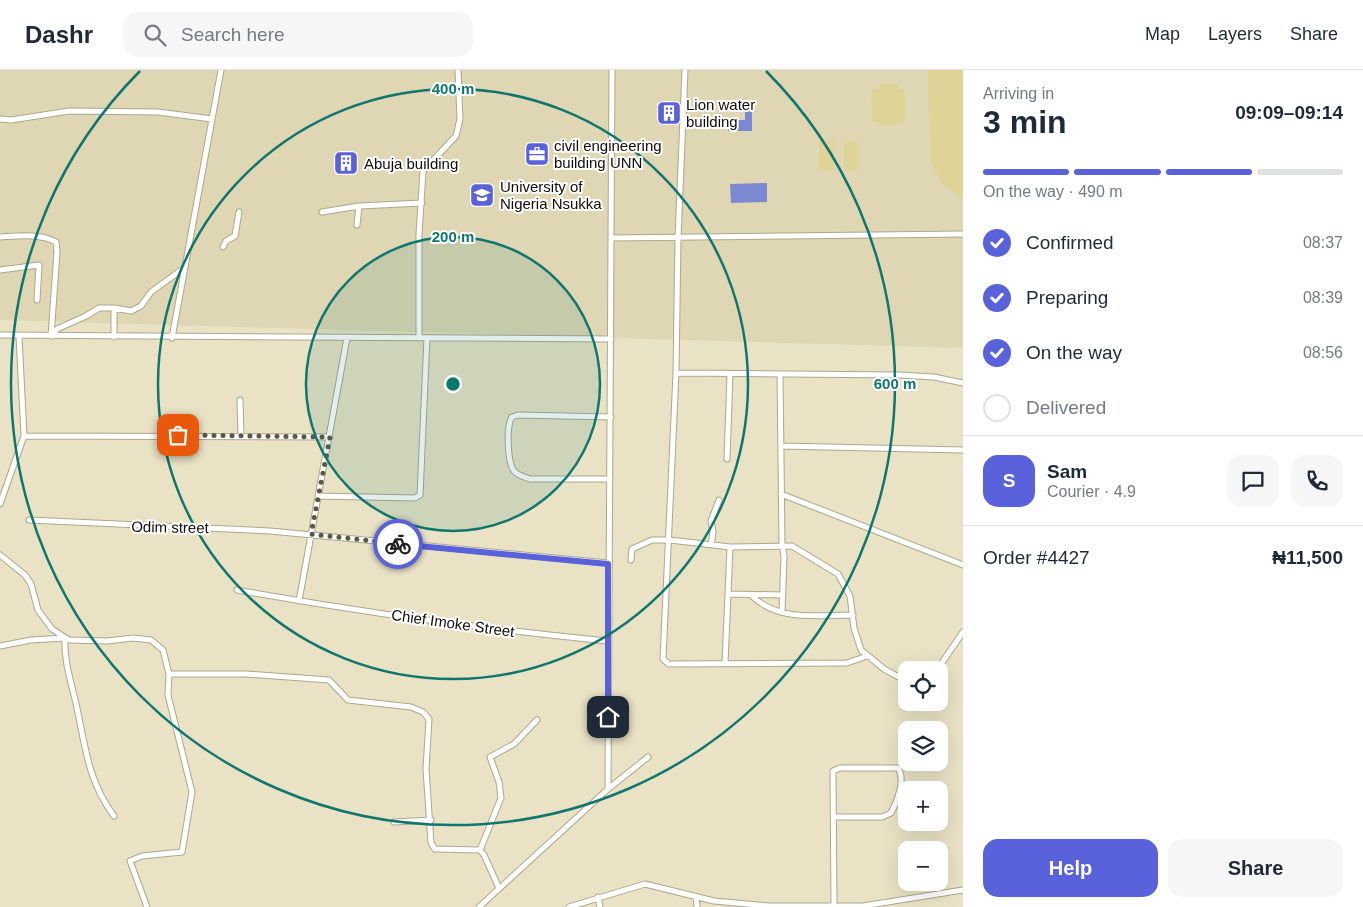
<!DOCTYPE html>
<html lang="en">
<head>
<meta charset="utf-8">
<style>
	:root { --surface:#fff; --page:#f6f6f7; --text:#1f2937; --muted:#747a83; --line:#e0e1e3; --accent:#5962da }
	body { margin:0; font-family:Arial,sans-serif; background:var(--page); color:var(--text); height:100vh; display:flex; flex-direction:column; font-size:19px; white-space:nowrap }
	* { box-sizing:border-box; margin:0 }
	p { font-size:16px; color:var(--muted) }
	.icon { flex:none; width:28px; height:28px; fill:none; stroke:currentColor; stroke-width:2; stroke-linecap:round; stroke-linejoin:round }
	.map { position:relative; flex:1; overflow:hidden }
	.drawer { display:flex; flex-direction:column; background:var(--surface); width:400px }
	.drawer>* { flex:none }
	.fabs { position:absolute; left:898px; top:591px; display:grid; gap:10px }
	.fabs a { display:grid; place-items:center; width:50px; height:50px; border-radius:10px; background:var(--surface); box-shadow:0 5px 20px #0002; font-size:25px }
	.pin { position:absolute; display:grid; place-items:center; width:42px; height:42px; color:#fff; margin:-21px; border-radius:10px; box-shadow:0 2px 8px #0006 }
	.courier { position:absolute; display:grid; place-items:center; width:50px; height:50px; margin:-25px; border:4px solid #5962da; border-radius:50%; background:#fff; color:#222; box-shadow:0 1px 6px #0007 }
	.head em { font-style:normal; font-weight:700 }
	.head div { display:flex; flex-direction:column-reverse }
	.head { display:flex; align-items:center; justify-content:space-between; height:85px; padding:0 20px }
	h1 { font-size:32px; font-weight:700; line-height:38px }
	.bar { display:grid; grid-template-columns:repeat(4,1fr); gap:8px 5px; align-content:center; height:60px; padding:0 20px }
	.bar i { height:6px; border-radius:4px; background:var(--line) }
	.bar .current { background:var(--accent) }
	.bar p { grid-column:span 4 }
	.line { display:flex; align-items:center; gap:12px; padding:0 20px; border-top:1px solid var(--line) }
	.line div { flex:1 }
	.round { display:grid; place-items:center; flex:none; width:52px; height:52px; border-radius:15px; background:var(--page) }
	ol { padding:0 20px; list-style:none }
	li { display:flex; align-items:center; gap:15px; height:55px }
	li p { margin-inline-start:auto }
	li .icon { padding:5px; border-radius:50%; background:var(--accent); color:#fff; stroke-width:4 }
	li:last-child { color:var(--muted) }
	li i { width:28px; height:28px; border:2px solid var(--line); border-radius:50% }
	.action { display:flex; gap:10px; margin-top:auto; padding:10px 20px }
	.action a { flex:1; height:58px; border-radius:15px; background:var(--accent); color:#fff; font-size:20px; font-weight:700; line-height:58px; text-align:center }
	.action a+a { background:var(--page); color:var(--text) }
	header { display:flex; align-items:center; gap:30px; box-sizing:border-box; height:70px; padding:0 25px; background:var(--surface); border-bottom:1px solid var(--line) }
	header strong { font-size:24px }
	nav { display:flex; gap:28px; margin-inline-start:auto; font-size:18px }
	.search { width:350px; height:45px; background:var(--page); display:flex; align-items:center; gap:12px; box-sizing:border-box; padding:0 18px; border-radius:15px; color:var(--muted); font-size:19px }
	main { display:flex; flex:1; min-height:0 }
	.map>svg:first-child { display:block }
</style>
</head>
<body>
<header>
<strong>Dashr</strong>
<div class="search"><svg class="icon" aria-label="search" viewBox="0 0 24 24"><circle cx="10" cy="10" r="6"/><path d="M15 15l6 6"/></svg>Search here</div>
<nav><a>Map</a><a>Layers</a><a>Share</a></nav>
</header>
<main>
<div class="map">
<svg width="963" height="837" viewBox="0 0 963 837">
	<rect width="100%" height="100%" fill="#e9e2c5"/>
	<!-- built -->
	<path fill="#dfd7b3" d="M0 0H963V278L0 250Z"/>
	<!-- green -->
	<path fill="#e0d397" d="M928 0H963V128L941 113 930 89Z
		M879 14H899V19H905V52H898L897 56H878V52H871L872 19H879Z
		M819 71H834V100H819Z
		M844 72H858V100H844Z"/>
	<!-- water -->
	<path fill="#7c89d2" d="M745 39H752V61H728V50H745Z
		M767 113V132L731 133 730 114Z"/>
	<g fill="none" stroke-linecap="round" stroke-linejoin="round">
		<defs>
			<path id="street" d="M685 0 678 168 676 303 663 589 669 594 847 593 867 586
				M0 49 11 50 69 41 158 42 212 49
				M359 136 422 133
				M322 142 359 136 357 155
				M0 167C17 166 40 163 56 172L57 182 51 266
				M611 168 612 0
				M223 177 226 171 235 166 239 142
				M0 200 39 195 37 230
				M0 265 611 269
				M52 266 57 259 86 246 99 238H114
				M114 267V238L131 241 141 236 151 222 184 198
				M172 268 221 0
				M419 268V164L423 101 456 66 460 49 458 0
				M676 303 899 305 934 307 963 313
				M780 304 782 475 784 486 782 542
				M240 330 241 366
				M24 366 330 367
				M781 376 963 380
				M727 389 730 304
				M610 409H530C525 407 519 406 515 402 507 394 506 356 512 347L518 345 611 347
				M781 424 963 495
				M318 426 415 428 420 425 427 268
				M0 434 24 366 19 266
				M29 450 270 461 608 493
				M711 475 713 462 711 451 719 430
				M0 485 25 505 31 514 38 540 52 559 69 570 107 571 133 568 151 570 163 580 169 604 168 625 192 722 182 782 142 786 130 791 147 837
				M631 490 632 479 652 470H670L730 477 792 476 838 504 850 526 854 558 861 580 884 599 906 611
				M237 520C359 542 484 559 607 571
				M729 524 783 525
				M752 526C779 552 818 545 853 545
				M299 531 347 268
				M0 576 31 570 65 568C64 588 69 605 74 625 85 669 85 707 114 746
				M725 593 730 477
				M937 600 963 562
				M169 604H246L329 610 348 630 411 637 423 642 429 649 426 699 431 773 435 779 480 780 484 785 499 818
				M608 719 648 687
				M834 747H882L891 743C897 732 906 710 898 698H840L833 701 834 837
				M394 752 431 750
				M480 780 501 728 499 712 490 687 514 674 537 650
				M598 827 600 837
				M696 827 697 837
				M479 837 608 719 611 168 963 164
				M569 837 645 814 714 831 769 836H863L963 820"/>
		</defs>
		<!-- street casing -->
		<use href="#street" stroke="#ada78c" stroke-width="7"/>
		<!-- street -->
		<use href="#street" stroke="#fff" stroke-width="5"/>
	</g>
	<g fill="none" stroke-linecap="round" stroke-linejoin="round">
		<!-- done -->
		<path stroke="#5b5748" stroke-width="5" stroke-dasharray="0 9" d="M178 365 330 367 311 464 398 474"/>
		<!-- route -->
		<path stroke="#5962da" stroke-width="6" d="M398 474 608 494V647"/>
	</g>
	<!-- distance rings -->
	<circle cx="453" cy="314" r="147" fill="#0f766e" fill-opacity=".12"/>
	<g fill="none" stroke="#0f766e" stroke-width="2.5">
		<circle cx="453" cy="314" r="147"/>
		<circle cx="453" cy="314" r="295"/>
		<path d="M766 1A442 442 0 1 1 140 1"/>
	</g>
	<!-- icons -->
	<defs>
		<symbol id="building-square" viewBox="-11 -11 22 22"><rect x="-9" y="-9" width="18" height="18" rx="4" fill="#5962da" stroke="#fff"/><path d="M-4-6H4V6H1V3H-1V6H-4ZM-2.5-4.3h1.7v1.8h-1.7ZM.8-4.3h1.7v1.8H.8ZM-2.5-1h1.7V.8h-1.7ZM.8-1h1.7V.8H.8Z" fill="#fff"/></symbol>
		<symbol id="office-square" viewBox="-11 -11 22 22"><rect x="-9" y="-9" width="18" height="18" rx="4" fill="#5962da" stroke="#fff"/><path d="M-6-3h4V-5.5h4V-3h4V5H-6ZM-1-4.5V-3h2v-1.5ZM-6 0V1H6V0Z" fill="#fff"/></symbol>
		<symbol id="university-square" viewBox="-11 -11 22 22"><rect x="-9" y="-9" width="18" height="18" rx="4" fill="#5962da" stroke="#fff"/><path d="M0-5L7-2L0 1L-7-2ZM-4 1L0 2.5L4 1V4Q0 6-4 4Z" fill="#fff"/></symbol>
	</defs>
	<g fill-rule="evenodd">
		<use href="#building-square" x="655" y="29" width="28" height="28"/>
		<use href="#office-square" x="523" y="70" width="28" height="28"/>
		<use href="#building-square" x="332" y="79" width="28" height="28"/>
		<use href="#university-square" x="468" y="111" width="28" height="28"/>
	</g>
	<g text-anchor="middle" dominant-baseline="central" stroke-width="4" stroke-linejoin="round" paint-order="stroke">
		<!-- poi labels -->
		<g font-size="15" fill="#0e0c04" stroke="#fff" text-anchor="start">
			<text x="686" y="34">Lion water<tspan x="686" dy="17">building</tspan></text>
			<text x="554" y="75">civil engineering<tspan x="554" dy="17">building UNN</tspan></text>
			<text x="364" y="93">Abuja building</text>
			<text x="500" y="116">University of<tspan x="500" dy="17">Nigeria Nsukka</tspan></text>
		</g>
		<!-- street labels -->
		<g font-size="15" fill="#0e0c04" stroke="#fff">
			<text transform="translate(170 457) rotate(1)">Odim street</text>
			<text transform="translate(453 553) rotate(8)">Chief Imoke Street</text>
		</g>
	</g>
	<circle cx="453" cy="314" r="8" fill="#0f766e" stroke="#fff" stroke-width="2.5"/>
	<g font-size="15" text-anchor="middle" font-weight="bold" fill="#0f766e" stroke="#fff" stroke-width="4" stroke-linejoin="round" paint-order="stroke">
		<text x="453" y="24">400 m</text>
		<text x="453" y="172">200 m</text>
		<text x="895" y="319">600 m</text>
	</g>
</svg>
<div class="fabs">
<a><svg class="icon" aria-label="locate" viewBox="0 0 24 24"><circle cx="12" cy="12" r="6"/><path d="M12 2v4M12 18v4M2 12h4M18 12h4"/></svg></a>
<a><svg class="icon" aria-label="layers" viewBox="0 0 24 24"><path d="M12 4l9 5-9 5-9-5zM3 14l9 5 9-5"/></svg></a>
<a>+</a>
<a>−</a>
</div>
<div class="pin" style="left:178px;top:365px;background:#ea580c"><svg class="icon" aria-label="bag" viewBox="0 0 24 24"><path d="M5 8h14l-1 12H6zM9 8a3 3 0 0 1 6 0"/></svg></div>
<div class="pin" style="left:608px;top:647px;background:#1f2937"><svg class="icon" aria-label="home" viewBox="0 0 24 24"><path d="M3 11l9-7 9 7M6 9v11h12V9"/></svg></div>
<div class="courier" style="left:398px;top:474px"><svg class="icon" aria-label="bike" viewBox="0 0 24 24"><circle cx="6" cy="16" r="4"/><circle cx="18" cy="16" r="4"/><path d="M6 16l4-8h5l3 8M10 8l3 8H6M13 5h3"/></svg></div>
</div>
<section class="drawer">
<div class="head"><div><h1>3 min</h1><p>Arriving in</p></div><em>09:09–09:14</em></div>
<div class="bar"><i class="current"></i><i class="current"></i><i class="current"></i><i></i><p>On the way · 490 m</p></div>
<ol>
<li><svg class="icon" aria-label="check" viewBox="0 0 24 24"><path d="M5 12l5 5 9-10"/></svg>Confirmed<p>08:37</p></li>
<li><svg class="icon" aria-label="check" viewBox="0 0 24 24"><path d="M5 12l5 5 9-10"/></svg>Preparing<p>08:39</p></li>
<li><svg class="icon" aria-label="check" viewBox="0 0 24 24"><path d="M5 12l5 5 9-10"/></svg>On the way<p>08:56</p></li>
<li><i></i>Delivered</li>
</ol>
<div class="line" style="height:90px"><b class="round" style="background:var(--accent);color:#fff">S</b><div><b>Sam</b><p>Courier · 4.9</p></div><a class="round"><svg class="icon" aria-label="chat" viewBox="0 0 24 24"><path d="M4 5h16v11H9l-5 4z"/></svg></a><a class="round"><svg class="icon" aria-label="phone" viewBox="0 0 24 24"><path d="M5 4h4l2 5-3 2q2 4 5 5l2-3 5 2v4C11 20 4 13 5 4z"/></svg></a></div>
<div class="line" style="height:65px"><div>Order #4427</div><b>₦11,500</b></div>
<div class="action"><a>Help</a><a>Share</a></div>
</section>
</main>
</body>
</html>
